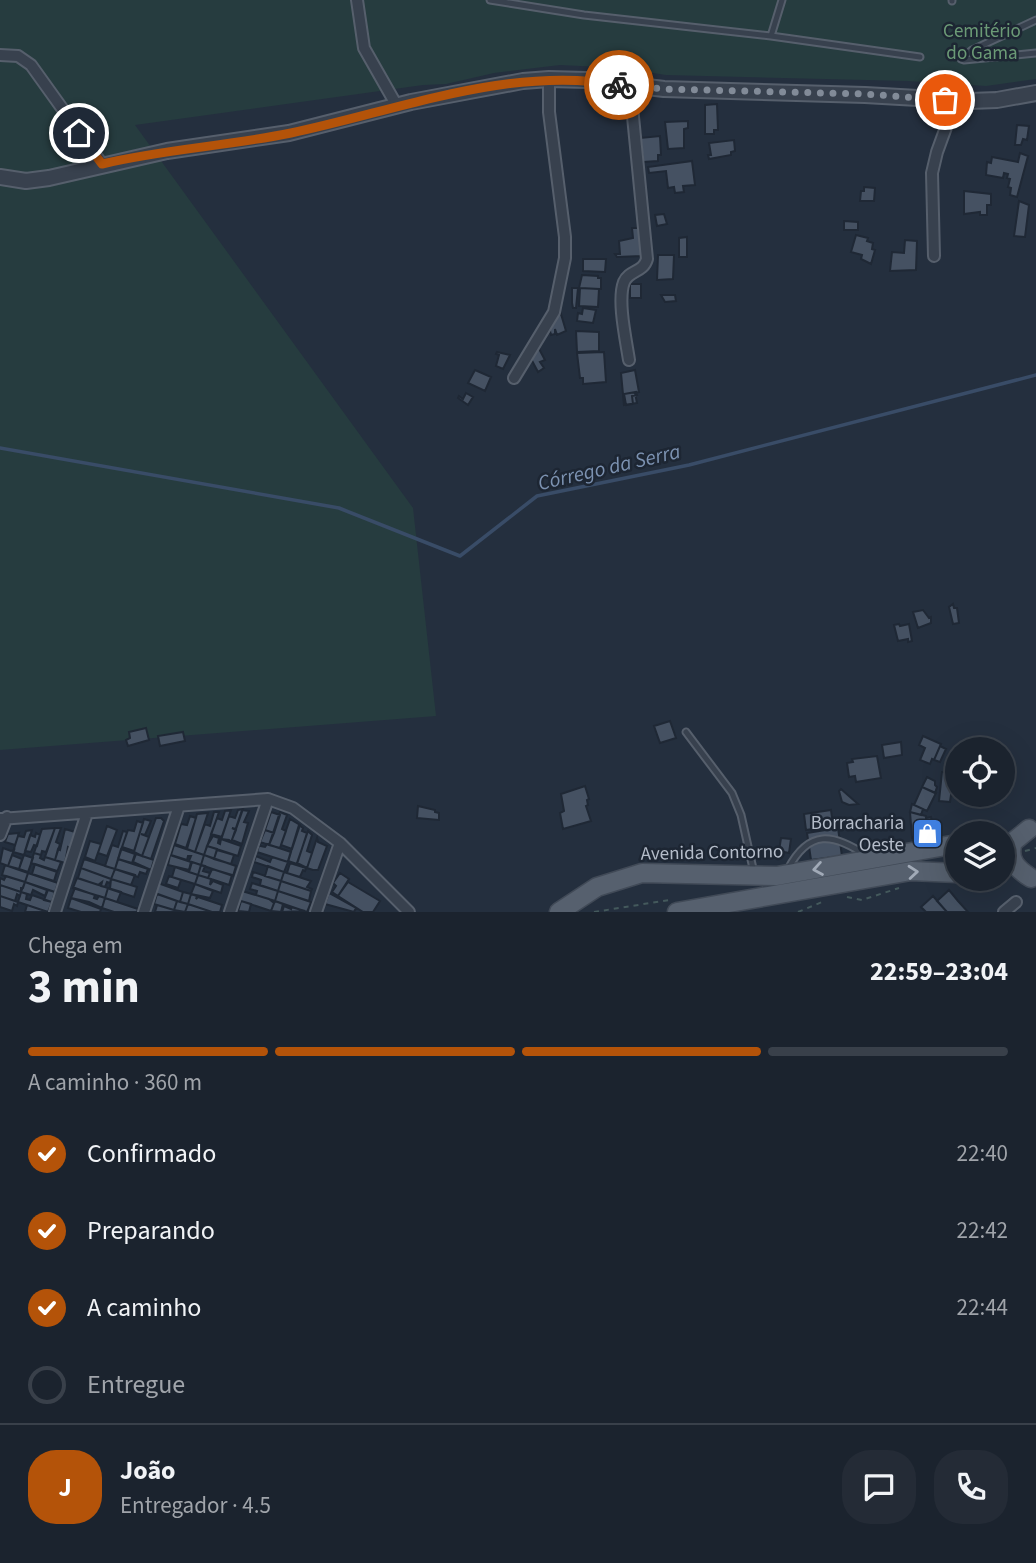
<!DOCTYPE html>
<html lang="pt">
<head>
<meta charset="utf-8">
<style>
	:root { --surface:#1b232e; --page:#242b36; --text:#f1f3f6; --muted:#a0a4aa; --line:#39404a; --accent:#b45309 }
	body { margin:0; font-family:"Source Sans 3",sans-serif; background:var(--page); color:var(--text); height:100vh; display:flex; flex-direction:column; font-size:26px; white-space:nowrap }
	* { box-sizing:border-box; margin:0 }
	p { font-size:23px; color:var(--muted) }
	.icon { flex:none; width:38px; height:38px; fill:none; stroke:currentColor; stroke-width:2; stroke-linecap:round; stroke-linejoin:round }
	.map { position:relative; height:912px; overflow:hidden }
	.side { display:flex; flex-direction:column; background:var(--surface); flex:1 }
	.side>* { flex:none }
	.fabs { position:absolute; left:945px; top:737px; display:grid; gap:14px }
	.fabs a { display:grid; place-items:center; width:70px; height:70px; border-radius:50%; background:var(--surface); box-shadow:0 7px 28px #0002,0 0 0 2px var(--line); font-size:35px }
	.pin { position:absolute; display:grid; place-items:center; width:60px; height:60px; color:#fff; margin:-30px; border:4px solid #fff; border-radius:50%; box-shadow:0 2px 7px #0007 }
	.courier { position:absolute; display:grid; place-items:center; width:70px; height:70px; margin:-35px; border:5px solid #b45309; border-radius:50%; background:#fff; color:#222; box-shadow:0 2px 9px #0007 }
	.head em { font-style:normal; font-weight:700 }
	.head div { display:flex; flex-direction:column-reverse }
	.head { display:flex; align-items:center; justify-content:space-between; height:119px; padding:0 28px }
	h1 { font-size:46px; font-weight:700; line-height:52px }
	.bar { display:grid; grid-template-columns:repeat(4,1fr); gap:10px 7px; align-content:center; height:84px; padding:0 28px }
	.bar i { height:9px; border-radius:5px; background:var(--line) }
	.bar .current { background:var(--accent) }
	.bar p { grid-column:span 4 }
	.line { display:flex; align-items:center; gap:18px; padding:0 28px; border-top:2px solid var(--line) }
	.line div { flex:1 }
	.round { display:grid; place-items:center; flex:none; width:74px; height:74px; border-radius:28px; background:var(--page) }
	ol { padding:0 28px; list-style:none }
	li { display:flex; align-items:center; gap:21px; height:77px }
	li p { margin-inline-start:auto }
	li .icon { padding:7px; border-radius:50%; background:var(--accent); color:#fff; stroke-width:4 }
	li:last-child { color:var(--muted) }
	li i { width:38px; height:38px; border:4px solid var(--line); border-radius:50% }
	.map>svg:first-child { display:block }
</style>
</head>
<body>
<div class="map">
<svg width="1036" height="912" viewBox="0 0 1036 912">
	<rect width="100%" height="100%" fill="#242f3e"/>
	<!-- green -->
	<path fill="#263c3f" d="M0 0H1036V79L986 86 908 81 666 75 621 68 560 65 494 73 446 84 423 85 135 125 413 508 436 716 0 750Z"/>
	<g fill="none" stroke-linecap="round" stroke-linejoin="round">
		<!-- stream -->
		<path stroke="#394c67" stroke-width="3.5" d="M0 448 339 508 460 556 537 496 689 465 1036 375"/>
	</g>
	<!-- building -->
	<path fill="#455162" stroke="#1f2835" stroke-width="2" d="M717 104 718 130H714V134H705V105Z
		M688 121V128L684 129V148L668 149 665 122Z
		M1017 125 1029 126 1027 140 1023 139 1021 145H1015Z
		M641 134V138L660 136 661 155H658V161L643 162 641 143H638V137Z
		M734 140 735 151 731 152V155L709 159 708 155H711L709 143Z
		M1020 153 1028 156 1017 197 1010 195 1011 188 1008 187 1010 179 1007 178 1008 174 1004 173 1003 178 986 175 987 162 991 163 992 157 1018 162Z
		M692 161 695 185 683 186 684 192 675 193 674 187 668 188 666 171 649 173 648 167Z
		M864 187 875 188 874 201H860L861 191H864Z
		M964 191 991 194V205H987V215H980V212L964 214Z
		M1019 201 1029 205 1025 237 1014 236Z
		M664 214 667 224 657 226 655 215Z
		M844 221 858 222V230H844Z
		M632 228H639L642 256 617 257 615 254H620L619 241 633 238Z
		M856 235 868 238 867 241 873 243 872 249 875 250 871 264 861 259 862 255 851 252Z
		M687 237V257H679V238Z
		M905 240 917 241 916 270 890 271 892 252 904 253Z
		M658 255H674L673 279 657 280Z
		M583 259H606L605 272 583 271Z
		M582 275 598 276V278H601V289L579 288Z
		M630 284H641V298H630Z
		M572 288H578L576 308H573L572 303Z
		M580 288 599 289 598 307 579 306Z
		M661 295H675L676 301 665 302Z
		M583 308 596 310 593 323 577 321 578 313 582 314Z
		M561 314 566 331 557 335 555 329V334L551 335 548 323 552 317Z
		M576 331 599 332V351L577 352Z
		M538 347 545 360 540 362 544 368 538 372 528 353Z
		M497 352 510 355 503 369 496 366 499 355 496 354Z
		M604 352 606 382 583 384V378H580L577 353Z
		M475 370 491 377 485 391 468 383Z
		M635 370 639 392 635 393 637 403 624 405 621 373Z
		M636 392 637 395 632 396 633 404 626 405 624 394Z
		M466 393 473 397 468 405 458 398 459 396 463 399Z
		M953 604 954 608H957L959 623 953 624 949 607Z
		M923 610 929 618 931 617V623L918 628 913 612Z
		M899 624 900 626 909 624 912 641 908 642V639L898 641 894 625Z
		M670 721 676 738 660 743 654 726Z
		M146 728 149 740 128 746 126 740 130 738 129 732Z
		M183 732 185 741 160 746 158 736Z
		M923 736 941 744 934 760 932 759 930 764 920 760 925 748 919 745Z
		M901 742 902 755 884 758 882 745Z
		M940 746 946 749 940 762 934 760Z
		M952 752H957V764L947 763 948 757 951 758Z
		M877 756 881 778 856 782 855 776 849 777 847 763 853 762 852 759Z
		M947 765 956 766 953 796 951 795 950 802 939 801 942 772H946Z
		M927 777 935 781V785L937 787 935 793 922 787Z
		M585 786 589 799 587 800 588 805 586 806 591 821 563 829 560 813 564 811 561 794Z
		M922 787 936 793 927 811 914 805Z
		M841 789 858 804 849 805 842 802 839 791Z
		M912 804 923 809 921 815 910 812Z
		M418 806 435 810V812L439 813V820L417 818Z
		M243 809 236 829 232 828 236 830 231 842 229 840 221 839 229 816 235 818 238 810Z
		M231 810 222 837 211 834 217 818 222 820 225 811Z
		M242 810 249 811 244 822 248 823 242 844 232 840Z
		M831 810 833 826 806 830 804 814Z
		M214 812H219L204 855 195 852 205 824 210 826Z
		M271 812 280 815 274 833 265 830Z
		M280 812 287 815 282 829 286 831 280 848 269 845Z
		M910 812 926 816 929 835 912 838Z
		M208 813 195 852 187 849 197 814Z
		M190 816 196 818 186 848 175 844 181 824 187 825Z
		M931 817 934 834 929 835 926 818Z
		M156 818H161L164 821 151 859 142 856Z
		M144 819 151 821 145 835 141 834 149 837 142 856 134 852Z
		M290 819 300 825 292 849 281 845Z
		M137 821 143 823 134 851 122 847 128 830 134 831Z
		M299 825 303 828 302 831 307 833 297 864 288 861Z
		M107 826 117 830 107 856 98 853Z
		M55 828H61L56 842 60 844 55 860 45 857Z
		M55 828 46 852 42 851 41 855 34 853 42 829Z
		M838 828 842 856 811 860 807 833Z
		M65 829 75 832 70 848 68 847 65 863 55 860 58 849 60 850Z
		M32 830 24 855 13 852 18 836 24 837 26 831Z
		M265 830 274 833 269 845 260 842Z
		M123 831 127 832 115 869 105 866 112 845 118 847Z
		M308 831 312 835 307 851 312 853 307 868 297 863Z
		M19 833 15 845 5 842 8 834Z
		M36 833 40 835 37 846 34 845 31 852 25 851 30 835 35 837Z
		M213 836 219 838 218 843 220 844 221 839 241 846 238 856 207 846Z
		M317 838 318 842 327 846 318 870H313L307 868Z
		M781 838 791 839 789 853 779 851Z
		M90 841 101 844 95 861 85 857Z
		M260 842V846L265 847 267 844 291 852 288 862 257 852Z
		M174 845 204 855 201 865 189 861 191 856H188L187 860 171 855Z
		M207 846 217 849 214 859 204 855Z
		M3 848 11 851 14 850 8 866 0 863Z
		M121 849 135 854 132 863 118 859Z
		M217 850 234 855 231 864 214 859Z
		M34 853 41 855 40 858 44 860 45 857 61 862 57 872 31 863Z
		M136 854 154 860 151 870 133 862Z
		M12 855 22 859 19 869 8 866Z
		M24 855 33 858 28 872 19 869Z
		M170 855 191 862 189 870 168 865Z
		M204 855 236 866 233 876 201 865Z
		M256 856 270 862 272 857 288 862 284 872 254 862Z
		M84 859 115 869 111 879 81 868Z
		M118 859 148 869 146 874 140 872 138 877 115 869Z
		M192 862 201 865 198 875 189 872Z
		M290 863 306 868 305 871 303 870 300 877 287 873Z
		M35 864 57 871 54 881 32 874Z
		M5 865 28 873 25 882 2 875Z
		M201 865 205 866 203 871 210 873 208 878 198 875Z
		M268 866 284 872 281 881 265 876Z
		M175 867 198 875 195 884 172 877Z
		M81 868 111 879 110 883 107 882 105 887 101 886 102 882 98 885 78 878Z
		M115 869 135 875 131 885 111 879Z
		M212 869 232 875 229 885 208 878Z
		M253 872 281 881 278 891 260 885 261 880 252 877Z
		M284 872 311 881 307 887 312 889 311 891 281 881Z
		M28 873 58 883 55 892 25 882Z
		M340 873 349 879 338 896 332 892 336 886 333 883Z
		M198 875 211 879 210 885 213 881 223 885 221 893 195 884Z
		M6 876 25 882 23 888H21V892L0 885V878L4 880Z
		M169 876 181 880 178 888 166 884Z
		M77 878 108 888 105 898 73 888Z
		M111 879 137 887 134 897 110 889Z
		M281 881 311 891 309 901 278 891Z
		M25 882 47 890 45 896 33 890 31 895 21 892Z
		M348 882 380 901 373 912H363L338 896Z
		M158 883 183 892 180 902 155 893Z
		M252 883 278 891 275 901 256 895 257 891 250 889Z
		M195 884 213 891 210 898 191 894Z
		M0 885 21 892 20 896 17 894 15 901 0 896Z
		M75 888 95 895 94 898 97 899 99 896 105 898 102 908 89 902 71 898Z
		M108 888 121 892 117 902 105 898Z
		M48 890 55 892 52 902 44 900Z
		M949 890 958 901 968 912H947L937 901Z
		M242 891 269 899 274 903 271 911 238 900Z
		M278 891 311 902 307 912 275 901Z
		M21 892 27 894 26 899 30 900 32 895 52 902 48 912 18 902Z
		M183 892 191 894 188 904 180 902Z
		M329 893 356 908 354 912 325 904Z
		M157 894 177 901 174 910 154 904Z
		M191 894 197 896 196 899 198 897 222 905 220 912H212L188 904Z
		M0 896 18 902 17 906 14 904 12 911 0 907Z
		M933 896 946 911 945 912H926L921 907Z
		M71 898 101 909 100 912H81L68 908Z
		M105 898 138 909 137 912H114L102 908Z
		M177 901 188 904 185 912 174 910Z
		M241 901 251 904 249 912 238 911Z
		M275 901 283 904 281 912 271 911Z
		M188 904 212 912H185Z
		M27 905 48 912H25Z
		M157 905 174 910 179 912H155Z
		M284 906 291 909V907L305 911 282 912Z"/>
	<g fill="none" stroke-linecap="round" stroke-linejoin="round">
		<defs>
			<path id="service" d="M490 0 584 15 771 36 920 57
				M952 1V0
				M771 36 782 0
				M961 59 972 50 1036 20
				M961 59 964 60 1036 53
				M686 732 732 793 741 815 754 873
				M788 869C809 829 833 833 867 856"/>
			<path id="minor" d="M357 0 364 48 397 106
				M0 55 18 56 31 65 102 164
				M934 256 932 173 937 152 956 100
				M629 360C626 340 617 300 624 282 629 270 643 273 647 259L630 86
				M514 378 554 312 565 258V237L549 112V79
				M0 819 268 799 293 808 340 843 409 912
				M0 835 7 817
				M55 912 87 813
				M144 912 179 806
				M230 912 268 799
				M316 912 340 843
				M1004 912 1016 902"/>
			<path id="tertiary" d="M0 177 26 181 49 178 167 151 289 133 411 102 523 81 549 79 587 80 664 89 865 95 970 101 997 100 1036 93"/>
			<path id="primary" d="M1029 829 1013 842C1007 860 1017 869 1031 878
				M559 912 597 887 642 873 777 876 957 844
				M677 912 911 871 957 873"/>
		</defs>
		<!-- service casing -->
		<use href="#service" stroke="#565f6c" stroke-width="9"/>
		<!-- minor casing -->
		<use href="#minor" stroke="#565f6c" stroke-width="14"/>
		<!-- tertiary casing -->
		<use href="#tertiary" stroke="#565f6c" stroke-width="18"/>
		<!-- primary casing -->
		<use href="#primary" stroke="#414a57" stroke-width="21"/>
		<!-- path -->
		<path stroke="#44595c" stroke-width="2" stroke-dasharray="5 5" stroke-linecap="butt" d="M1025 851 1036 848
			M847 897 862 900 899 888
			M594 912 669 900
			M798 912 822 902"/>
		<!-- service -->
		<use href="#service" stroke="#38414e" stroke-width="5"/>
		<!-- minor -->
		<use href="#minor" stroke="#38414e" stroke-width="10"/>
		<!-- tertiary -->
		<use href="#tertiary" stroke="#38414e" stroke-width="14"/>
		<!-- primary -->
		<use href="#primary" stroke="#56606e" stroke-width="18"/>
	</g>
	<!-- one-way arrows -->
	<defs><path id="oneway-chevron" d="M-2-3.5L2.5 0L-2 3.5" fill="none" stroke-width="1.6" stroke-linecap="round" stroke-linejoin="round" transform="scale(1.75)"/></defs>
	<g stroke="#a1aab7">
		<use href="#oneway-chevron" transform="translate(818 869) rotate(170)"/>
		<use href="#oneway-chevron" transform="translate(913 872) rotate(-5)"/>
	</g>
	<g fill="none" stroke-linecap="round" stroke-linejoin="round">
		<!-- done -->
		<path stroke="#828b98" stroke-width="7" stroke-dasharray="0 12.6" d="M619 85 664 89 865 94 945 100"/>
		<!-- route -->
		<path stroke="#b45309" stroke-width="9" d="M79 133 102 164C165 149 228 146 291 133 397 111 509 65 619 85"/>
	</g>
	<!-- icons -->
	<defs>
		<symbol id="shop-square" viewBox="-11 -11 22 22"><rect x="-9" y="-9" width="18" height="18" rx="4" fill="#3f7fe0" stroke="#1d2633"/><path d="M-5-2.5h2.3a2.7 3.5 0 0 1 5.4 0H5L5.5 6h-11ZM-1.5-2.5h3a1.5 2.3 0 0 0-3 0Z" fill="#fff"/></symbol>
	</defs>
	<g fill-rule="evenodd">
		<use href="#shop-square" x="910" y="816" width="35" height="35"/>
	</g>
	<g text-anchor="middle" dominant-baseline="central" stroke-width="5" stroke-linejoin="round" paint-order="stroke">
		<!-- park labels -->
		<g font-size="19" fill="#6b9a76" stroke="#1d2633">
			<text x="982" y="31">Cemitério<tspan x="982" dy="22">do Gama</tspan></text>
		</g>
		<!-- poi labels -->
		<g font-size="19" fill="#b4bcc9" stroke="#1d2633" text-anchor="end">
			<text x="904" y="823">Borracharia<tspan x="904" dy="22">Oeste</tspan></text>
		</g>
		<!-- street labels -->
		<g font-size="19" fill="#b4bcc9" stroke="#1d2633">
			<text transform="translate(712 853) rotate(-1)">Avenida Contorno</text>
		</g>
		<!-- water labels -->
		<g font-size="21" font-style="italic" fill="#7c92b1" stroke="#1d2633">
			<text transform="translate(609 467) rotate(-13)">Córrego da Serra</text>
		</g>
	</g>
</svg>
<div class="fabs">
<a><svg class="icon" aria-label="locate" viewBox="0 0 24 24"><circle cx="12" cy="12" r="6"/><path d="M12 2v4M12 18v4M2 12h4M18 12h4"/></svg></a>
<a><svg class="icon" aria-label="layers" viewBox="0 0 24 24"><path d="M12 4l9 5-9 5-9-5zM3 14l9 5 9-5"/></svg></a>
</div>
<div class="pin" style="left:945px;top:100px;background:#ea580c"><svg class="icon" aria-label="bag" viewBox="0 0 24 24"><path d="M5 8h14l-1 12H6zM9 8a3 3 0 0 1 6 0"/></svg></div>
<div class="pin" style="left:79px;top:133px;background:#1f2937"><svg class="icon" aria-label="home" viewBox="0 0 24 24"><path d="M3 11l9-7 9 7M6 9v11h12V9"/></svg></div>
<div class="courier" style="left:619px;top:85px"><svg class="icon" aria-label="bike" viewBox="0 0 24 24"><circle cx="6" cy="16" r="4"/><circle cx="18" cy="16" r="4"/><path d="M6 16l4-8h5l3 8M10 8l3 8H6M13 5h3"/></svg></div>
</div>
<section class="side">
<div class="head"><div><h1>3 min</h1><p>Chega em</p></div><em>22:59–23:04</em></div>
<div class="bar"><i class="current"></i><i class="current"></i><i class="current"></i><i></i><p>A caminho · 360 m</p></div>
<ol>
<li><svg class="icon" aria-label="check" viewBox="0 0 24 24"><path d="M5 12l5 5 9-10"/></svg>Confirmado<p>22:40</p></li>
<li><svg class="icon" aria-label="check" viewBox="0 0 24 24"><path d="M5 12l5 5 9-10"/></svg>Preparando<p>22:42</p></li>
<li><svg class="icon" aria-label="check" viewBox="0 0 24 24"><path d="M5 12l5 5 9-10"/></svg>A caminho<p>22:44</p></li>
<li><i></i>Entregue</li>
</ol>
<div class="line" style="height:126px"><b class="round" style="background:var(--accent);color:#fff">J</b><div><b>João</b><p>Entregador · 4.5</p></div><a class="round"><svg class="icon" aria-label="chat" viewBox="0 0 24 24"><path d="M4 5h16v11H9l-5 4z"/></svg></a><a class="round"><svg class="icon" aria-label="phone" viewBox="0 0 24 24"><path d="M5 4h4l2 5-3 2q2 4 5 5l2-3 5 2v4C11 20 4 13 5 4z"/></svg></a></div>
</section>
</body>
</html>
